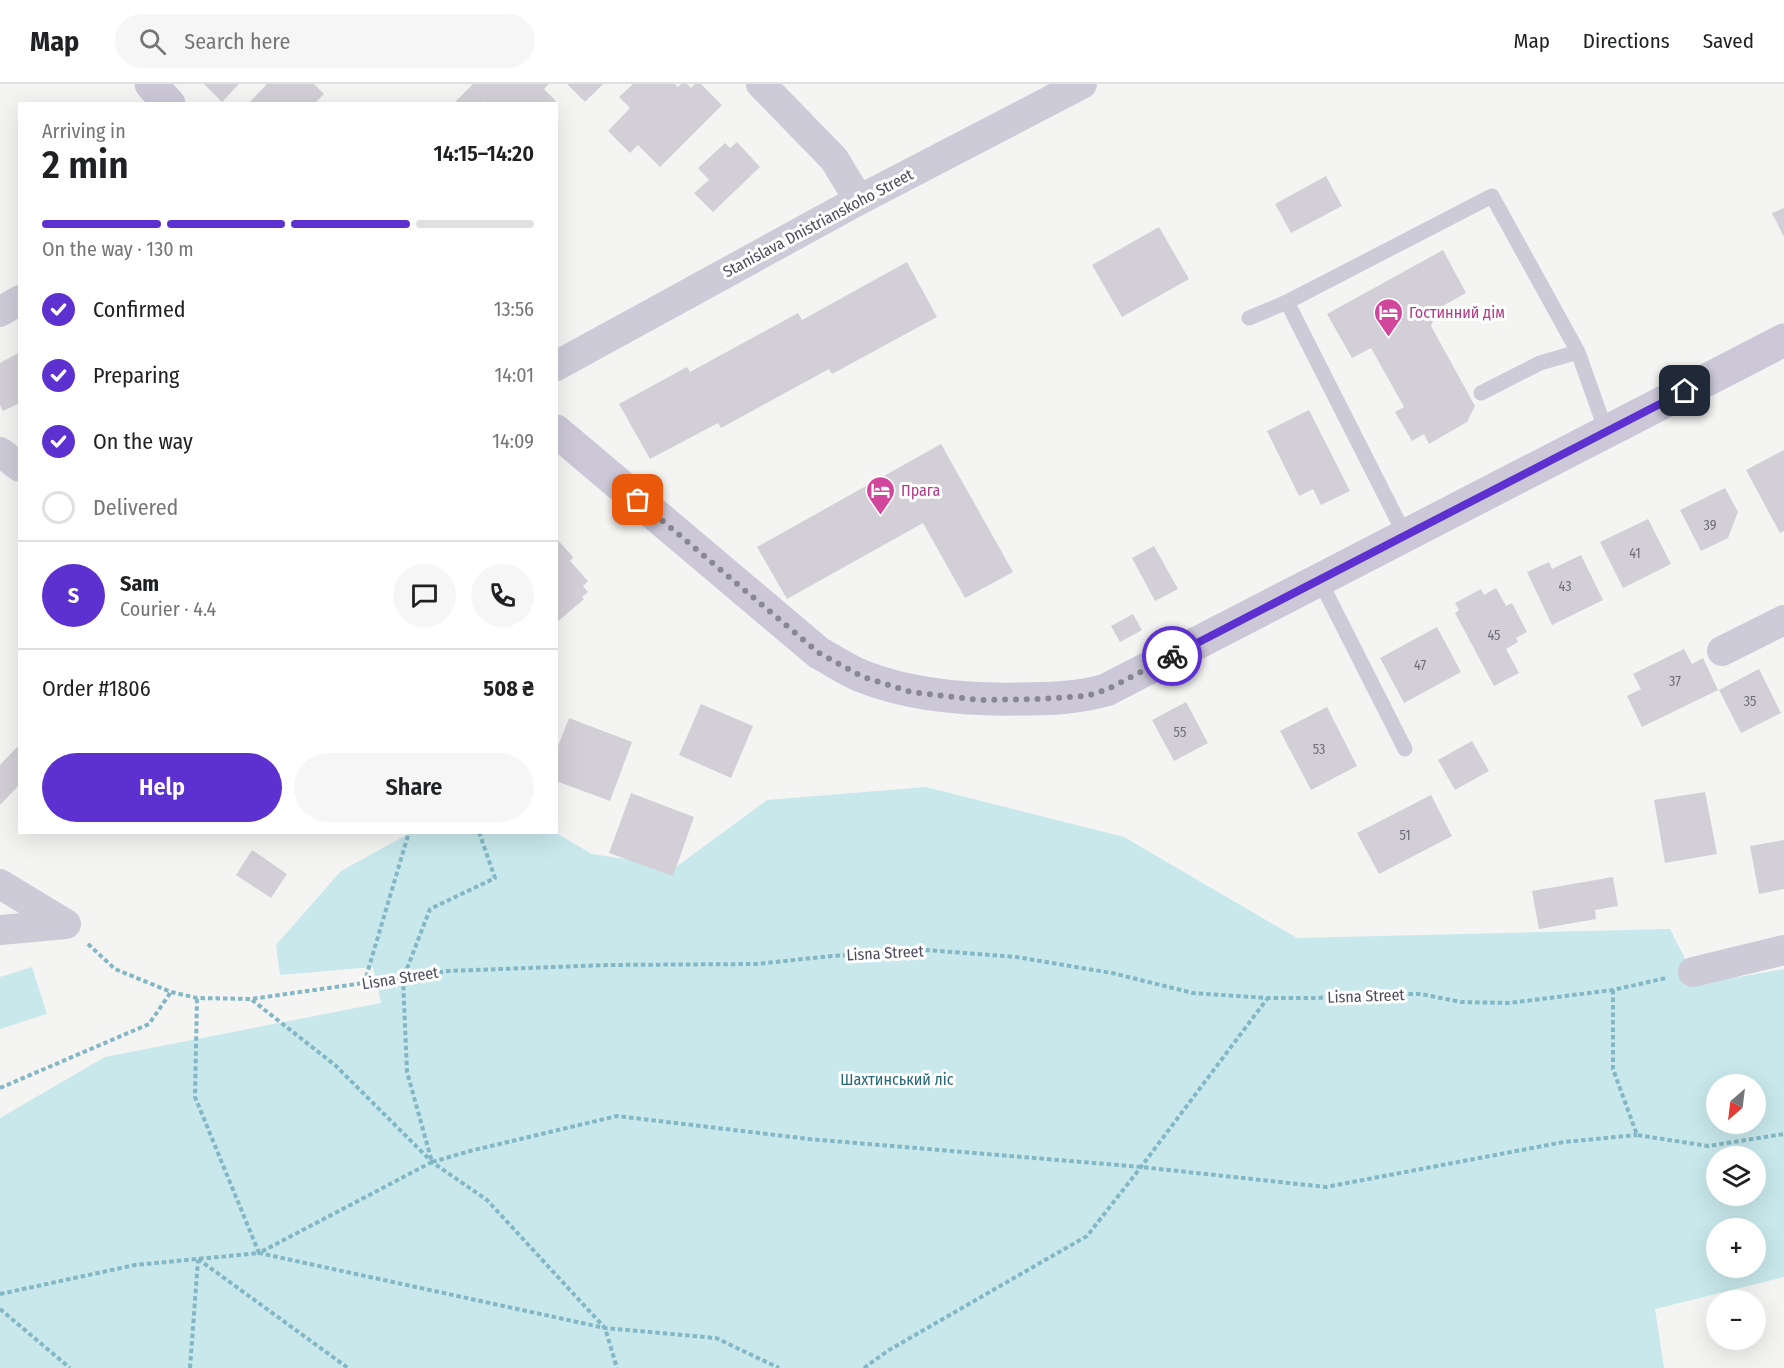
<!DOCTYPE html>
<html lang="en">
<head>
<meta charset="utf-8">
<style>
	:root { --surface:#fff; --page:#f6f6f6; --text:#202124; --muted:#757577; --line:#e0e0e0; --accent:#5c31d0 }
	body { margin:0; font-family:"Fira Sans Condensed",sans-serif; background:var(--page); color:var(--text); height:100vh; display:flex; flex-direction:column; font-size:22px; white-space:nowrap }
	* { box-sizing:border-box; margin:0 }
	p { font-size:20px; color:var(--muted) }
	.icon { flex:none; width:33px; height:33px; fill:none; stroke:currentColor; stroke-width:2; stroke-linecap:round; stroke-linejoin:round }
	.map { position:relative; flex:1; overflow:hidden }
	.details { position:absolute; left:18px; top:18px; width:540px; height:732px; display:flex; flex-direction:column; background:var(--surface); border-radius:0px; box-shadow:0 6px 24px #0002 }
	.details>* { flex:none }
	.needle { width:39px; rotate:208deg }
	.buttons { position:absolute; left:1706px; top:990px; display:grid; gap:12px }
	.buttons a { display:grid; place-items:center; width:60px; height:60px; border-radius:50%; background:var(--surface); box-shadow:0 6px 24px #0002; font-size:30px }
	.pin { position:absolute; display:grid; place-items:center; width:51px; height:51px; color:#fff; margin:-26px; border-radius:12px; box-shadow:0 3px 9px #0006 }
	.courier { position:absolute; display:grid; place-items:center; width:60px; height:60px; margin:-30px; border:4px solid #5c31d0; border-radius:50%; background:#fff; color:#222; box-shadow:0 2px 8px #0007 }
	.overview em { font-style:normal; font-weight:600 }
	.overview div { display:flex; flex-direction:column-reverse }
	.overview { display:flex; align-items:center; justify-content:space-between; height:102px; padding:0 24px }
	h1 { font-size:39px; font-weight:600; line-height:45px }
	.bar { display:grid; grid-template-columns:repeat(4,1fr); gap:9px 6px; align-content:center; height:72px; padding:0 24px }
	.bar i { height:8px; border-radius:4px; background:var(--line) }
	.bar .active { background:var(--accent) }
	.bar p { grid-column:span 4 }
	.line { display:flex; align-items:center; gap:15px; padding:0 24px; border-top:2px solid var(--line) }
	.line div { flex:1 }
	.round { display:grid; place-items:center; flex:none; width:63px; height:63px; border-radius:32px; background:var(--page) }
	ol { padding:0 24px; list-style:none }
	li { display:flex; align-items:center; gap:18px; height:66px }
	li p { margin-inline-start:auto }
	li .icon { padding:6px; border-radius:50%; background:var(--accent); color:#fff; stroke-width:4 }
	li:last-child { color:var(--muted) }
	li i { width:33px; height:33px; border:3px solid var(--line); border-radius:50% }
	.primary-button { display:flex; gap:12px; margin-top:auto; padding:12px 24px }
	.primary-button a { flex:1; height:69px; border-radius:36px; background:var(--accent); color:#fff; font-size:24px; font-weight:600; line-height:69px; text-align:center }
	.primary-button a+a { background:var(--page); color:var(--text) }
	header { display:flex; align-items:center; gap:36px; box-sizing:border-box; height:84px; padding:0 30px; background:var(--surface); border-bottom:2px solid var(--line) }
	header strong { font-size:28px }
	nav { display:flex; gap:33px; margin-inline-start:auto; font-size:21px }
	.search { width:420px; height:54px; background:var(--page); display:flex; align-items:center; gap:15px; box-sizing:border-box; padding:0 21px; border-radius:33px; color:var(--muted); font-size:22px }
	.map>svg:first-child { display:block }
</style>
</head>
<body>
<header>
<strong>Map</strong>
<div class="search"><svg class="icon" aria-label="search" viewBox="0 0 24 24"><circle cx="10" cy="10" r="6"/><path d="M15 15l6 6"/></svg>Search here</div>
<nav><a>Map</a><a>Directions</a><a>Saved</a></nav>
</header>
<div class="map">
<svg width="1784" height="1284" viewBox="0 0 1784 1284">
	<rect width="100%" height="100%" fill="#f4f4f3"/>
	<!-- green -->
	<path fill="#c8e8eb" fill-rule="evenodd" d="M926 703 1124 753 1297 854 1670 845 1698 900 1784 885V1193L1655 1225 1664 1284H0V1034L105 973 381 919 373 883 280 891 276 861 341 787 410 749H556L592 770 676 783 767 716ZM1716 1000H1755V1040H1716ZM1716 1072H1755V1112H1716ZM1716 1144H1755V1184H1716Z
		M32 883 47 930 0 945V893Z"/>
	<!-- building -->
	<path fill="#d2d0d6" d="M204 0H239L222 18Z
		M267 0H314L324 10 314 20H248Z
		M473 0H549L544 5 556 17 553 20H486L483 17 480 20H458L456 17Z
		M567 0H603L585 18Z
		M633 0H675L678 3 681 0H687L691 4 695 0H701L722 21 660 83 638 61 630 69 608 47 630 24 619 13Z
		M737 58 760 83 713 128 694 109 709 96 698 84 725 59 730 64Z
		M1326 92 1342 122 1291 149 1275 120Z
		M1784 124V153L1772 129Z
		M1159 143 1189 195 1122 233 1092 181Z
		M1443 166 1466 209 1439 224 1431 242 1475 322 1467 338 1429 360 1424 350 1412 357 1395 328 1404 323 1371 264 1352 274 1327 230Z
		M907 178 937 233 832 290 829 285 721 344 718 339 650 375 619 320 687 283 690 288 798 229 802 236Z
		M20 268V319L3 327 0 321V279Z
		M1309 326 1350 407 1321 421 1313 405 1299 412 1267 347Z
		M941 360 1013 488 965 514 923 439 787 515 757 463Z
		M1784 366V447L1780 449 1746 386Z
		M1725 404 1738 428 1728 454 1701 467 1680 426Z
		M1648 435 1671 480 1623 504 1600 458Z
		M556 454 573 473 570 477 588 497 583 502 588 508 582 513 584 515 556 539Z
		M1154 462 1178 505 1155 517 1132 474Z
		M1581 471 1603 516 1552 541 1527 488 1549 478 1552 485Z
		M1496 504 1506 522 1512 519 1527 548 1516 554 1518 558 1506 565 1519 589 1494 602 1455 529 1459 526 1455 519 1481 505 1484 511Z
		M1133 530 1142 546 1120 558 1111 542Z
		M1437 543 1461 588 1404 619 1380 574Z
		M1684 565 1692 580 1703 574 1718 606 1642 643 1627 612 1641 605 1633 590Z
		M1759 585 1781 629 1741 649 1719 606Z
		M1186 618 1208 659 1174 677 1152 636Z
		M701 620 753 642 731 694 679 671Z
		M1327 623 1357 682 1311 706 1280 647Z
		M569 634 632 658 610 717 556 697V667Z
		M1472 657 1489 687 1455 706 1438 676Z
		M17 663 20 665V700L0 721V681Z
		M1705 708 1717 770 1665 779 1654 716Z
		M631 709 694 733 673 792 609 769Z
		M1431 711 1452 752 1379 790 1357 749Z
		M1784 756V805L1759 810 1750 762Z
		M252 766 287 790 271 814 236 791Z
		M1613 793 1618 822 1595 826 1596 835 1539 845 1532 807Z"/>
	<g fill="none" stroke-linecap="round" stroke-linejoin="round">
		<!-- path -->
		<path stroke="#83b7c6" stroke-width="4" stroke-dasharray="4.5 3" stroke-linecap="butt" d="M479 748 495 794 430 825 403 895 407 988 432 1078 470 1067 617 1032 809 1055 1141 1083 1326 1103 1564 1058 1637 1051
			M88 860 115 885 171 908 197 914 251 915 448 887 607 881 756 880 832 872 926 866 1016 873 1112 889 1193 909 1268 914H1317L1375 910H1421L1461 918 1509 919 1613 906 1666 894
			M364 900 409 748
			M1613 906V985L1637 1051 1708 1062 1784 1050
			M252 916 335 981 432 1078 487 1116 605 1244 617 1284
			M0 1004 149 940 171 908
			M432 1078 259 1169 605 1244 716 1254 779 1284
			M198 1175 348 1284
			M0 1210 135 1181 259 1169 195 1013 197 914
			M0 1225 70 1284
			M190 1284 198 1176
			M864 1284 889 1266 1087 1152 1141 1083 1267 915"/>
		<!-- lane -->
		<path stroke="#cdcbd8" stroke-width="15" d="M1287 218 1405 451
			M1249 234 1287 218 1492 112 1578 268 1606 347
			M1481 309 1540 279 1578 268
			M1319 495 1405 665"/>
		<!-- street -->
		<path stroke="#cdcbd8" stroke-width="30" d="M761 0 834 75 859 116
			M0 228 20 216
			M556 282 859 116 1082 0
			M0 368 20 383
			M1722 567 1784 536
			M0 800 66 840
			M0 846 66 840
			M1693 888 1784 866"/>
		<!-- secondary -->
		<path stroke="#ccc8d8" stroke-width="33" d="M151 0 169 20
			M556 347 819 569C834 577 848 587 864 593 913 612 967 616 1019 615 1049 615 1078 614 1106 606L1784 256"/>
	</g>
	<g fill="none" stroke-linecap="round" stroke-linejoin="round">
		<!-- done -->
		<path stroke="#898792" stroke-width="6" stroke-dasharray="0 10.8" d="M638 416 819 569 863 593 911 608 980 616 1042 615 1086 612 1106 606 1172 572"/>
		<!-- route -->
		<path stroke="#5c31d0" stroke-width="8" d="M1172 572 1685 307"/>
	</g>
	<!-- icons -->
	<defs>
		<symbol id="hotel-pin" viewBox="-11 -11 22 30"><path d="M0 17L-7.5 6A9.5 9.5 0 1 1 7.5 6Z" fill="#d1479c" stroke="#fff"/><path d="M-6-4.5h1.5V1H6V5H4.5V3h-9V5H-6ZM-4 0a1.8 1.8 0 1 1 3.6 0ZM.5 0V-2.5h3Q6-2.5 6 0Z" fill="#fff"/></symbol>
	</defs>
	<g fill-rule="evenodd">
		<use href="#hotel-pin" x="1372" y="212" width="33" height="45"/>
		<use href="#hotel-pin" x="864" y="390" width="33" height="45"/>
	</g>
	<g text-anchor="middle" dominant-baseline="central" stroke-width="6" stroke-linejoin="round" paint-order="stroke">
		<!-- number labels -->
		<g font-size="14" fill="#706d7c">
			<text x="1710" y="441">39</text>
			<text x="1635" y="469">41</text>
			<text x="1565" y="502">43</text>
			<text x="1494" y="551">45</text>
			<text x="1420" y="581">47</text>
			<text x="1675" y="597">37</text>
			<text x="1750" y="617">35</text>
			<text x="1180" y="648">55</text>
			<text x="1319" y="665">53</text>
			<text x="1405" y="751">51</text>
		</g>
		<!-- street labels -->
		<g font-size="16" fill="#4f4c5e" stroke="#fff">
			<text transform="translate(818 139) rotate(-28)">Stanislava Dnistrianskoho Street</text>
			<text transform="translate(885 869) rotate(-3)">Lisna Street</text>
			<text transform="translate(400 894) rotate(-9)">Lisna Street</text>
			<text transform="translate(1366 912) rotate(-2)">Lisna Street</text>
		</g>
		<!-- hotel labels -->
		<g font-size="16" fill="#b23c85" stroke="#fff" text-anchor="start">
			<text x="1409" y="228">Гостинний дім</text>
			<text x="901" y="406">Прага</text>
		</g>
		<!-- park labels -->
		<g font-size="16" fill="#246778" stroke="#fff">
			<text x="897" y="995">Шахтинський ліс</text>
		</g>
	</g>
</svg>
<div class="buttons">
<a><svg class="needle" viewBox="-14 -14 28 28"><path d="M0-13l5 13h-10z" fill="#e53935"/><path d="M0 13l5-13h-10z" fill="#757577"/></svg></a>
<a><svg class="icon" aria-label="layers" viewBox="0 0 24 24"><path d="M12 4l9 5-9 5-9-5zM3 14l9 5 9-5"/></svg></a>
<a>+</a>
<a>−</a>
</div>
<div class="pin" style="left:638px;top:416px;background:#ea580c"><svg class="icon" aria-label="bag" viewBox="0 0 24 24"><path d="M5 8h14l-1 12H6zM9 8a3 3 0 0 1 6 0"/></svg></div>
<div class="pin" style="left:1685px;top:307px;background:#1f2937"><svg class="icon" aria-label="home" viewBox="0 0 24 24"><path d="M3 11l9-7 9 7M6 9v11h12V9"/></svg></div>
<div class="courier" style="left:1172px;top:572px"><svg class="icon" aria-label="bike" viewBox="0 0 24 24"><circle cx="6" cy="16" r="4"/><circle cx="18" cy="16" r="4"/><path d="M6 16l4-8h5l3 8M10 8l3 8H6M13 5h3"/></svg></div>
<section class="details">
<div class="overview"><div><h1>2 min</h1><p>Arriving in</p></div><em>14:15–14:20</em></div>
<div class="bar"><i class="active"></i><i class="active"></i><i class="active"></i><i></i><p>On the way · 130 m</p></div>
<ol>
<li><svg class="icon" aria-label="check" viewBox="0 0 24 24"><path d="M5 12l5 5 9-10"/></svg>Confirmed<p>13:56</p></li>
<li><svg class="icon" aria-label="check" viewBox="0 0 24 24"><path d="M5 12l5 5 9-10"/></svg>Preparing<p>14:01</p></li>
<li><svg class="icon" aria-label="check" viewBox="0 0 24 24"><path d="M5 12l5 5 9-10"/></svg>On the way<p>14:09</p></li>
<li><i></i>Delivered</li>
</ol>
<div class="line" style="height:108px"><b class="round" style="background:var(--accent);color:#fff">S</b><div><b>Sam</b><p>Courier · 4.4</p></div><a class="round"><svg class="icon" aria-label="chat" viewBox="0 0 24 24"><path d="M4 5h16v11H9l-5 4z"/></svg></a><a class="round"><svg class="icon" aria-label="phone" viewBox="0 0 24 24"><path d="M5 4h4l2 5-3 2q2 4 5 5l2-3 5 2v4C11 20 4 13 5 4z"/></svg></a></div>
<div class="line" style="height:78px"><div>Order #1806</div><b>508 ₴</b></div>
<div class="primary-button"><a>Help</a><a>Share</a></div>
</section>
</div>
</body>
</html>
